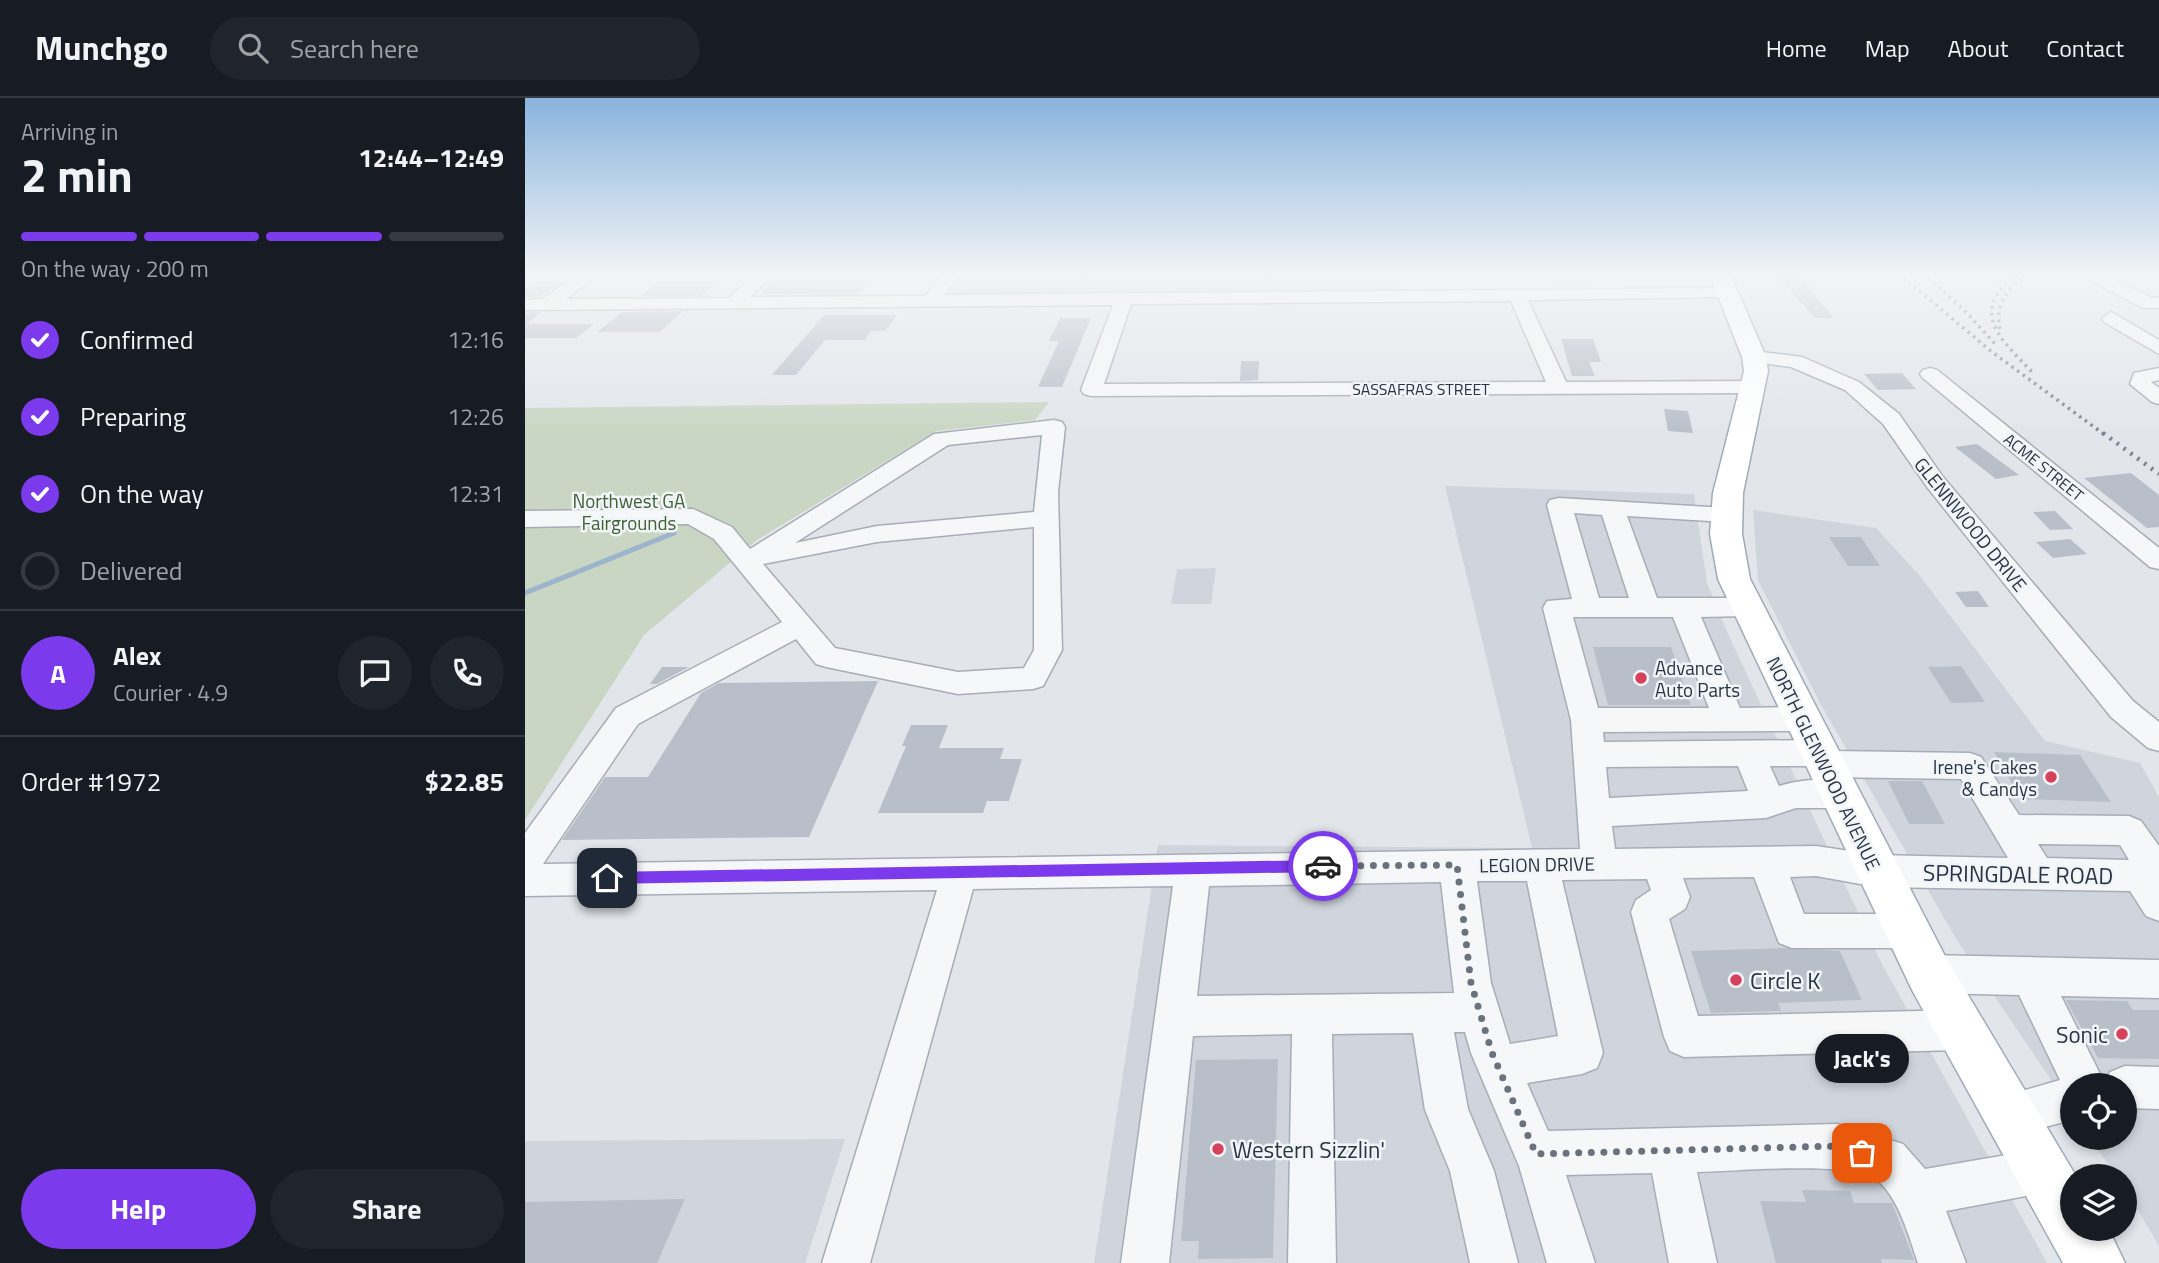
<!DOCTYPE html>
<html lang="en">
<head>
<meta charset="utf-8">
<style>
	:root { --surface:#171b24; --page:#20242c; --text:#f1f3f6; --muted:#9ea1a6; --line:#363941; --accent:#7c3aed }
	body { margin:0; font-family:"Titillium Web",sans-serif; background:var(--page); color:var(--text); height:100vh; display:flex; flex-direction:column; font-size:26px; white-space:nowrap }
	* { box-sizing:border-box; margin:0 }
	p { font-size:23px; color:var(--muted) }
	.icon { flex:none; width:38px; height:38px; fill:none; stroke:currentColor; stroke-width:2; stroke-linecap:round; stroke-linejoin:round }
	.map { position:relative; flex:1; overflow:hidden }
	.drawer { display:flex; flex-direction:column; background:var(--surface); width:525px }
	.drawer>* { flex:none }
	.controls { position:absolute; left:1535px; top:975px; display:grid; gap:14px }
	.controls a { display:grid; place-items:center; width:77px; height:77px; border-radius:50%; background:var(--surface); box-shadow:0 4px 10px #0003; font-size:35px }
	.pin { position:absolute; display:grid; place-items:center; width:60px; height:60px; color:#fff; margin:-30px; border-radius:14px; box-shadow:0 4px 10px #0006 }
	.courier { position:absolute; display:grid; place-items:center; width:70px; height:70px; margin:-35px; border:5px solid #7c3aed; border-radius:50%; background:#fff; color:#222; box-shadow:0 2px 9px #0007 }
	.bubble { position:absolute; height:49px; border-radius:24px; background:var(--surface); box-shadow:0 4px 10px #0003; font-size:23px; font-weight:700; line-height:49px; text-align:center }
	.headline em { font-style:normal; font-weight:700 }
	.headline div { display:flex; flex-direction:column-reverse }
	.headline { display:flex; align-items:center; justify-content:space-between; height:119px; padding:0 21px }
	h1 { font-size:46px; font-weight:700; line-height:52px }
	.bar { display:grid; grid-template-columns:repeat(4,1fr); gap:10px 7px; align-content:center; height:84px; padding:0 21px }
	.bar i { height:9px; border-radius:5px; background:var(--line) }
	.bar .active { background:var(--accent) }
	.bar p { grid-column:span 4 }
	.line { display:flex; align-items:center; gap:18px; padding:0 21px; border-top:2px solid var(--line) }
	.line div { flex:1 }
	.round { display:grid; place-items:center; flex:none; width:74px; height:74px; border-radius:37px; background:var(--page) }
	ol { padding:0 21px; list-style:none }
	li { display:flex; align-items:center; gap:21px; height:77px }
	li p { margin-inline-start:auto }
	li .icon { padding:7px; border-radius:50%; background:var(--accent); color:#fff; stroke-width:4 }
	li:last-child { color:var(--muted) }
	li i { width:38px; height:38px; border:4px solid var(--line); border-radius:50% }
	.primary-button { display:flex; gap:14px; margin-top:auto; padding:14px 21px }
	.primary-button a { flex:1; height:80px; border-radius:42px; background:var(--accent); color:#fff; font-size:28px; font-weight:700; line-height:80px; text-align:center }
	.primary-button a+a { background:var(--page); color:var(--text) }
	header { display:flex; align-items:center; gap:42px; box-sizing:border-box; height:98px; padding:0 35px; background:var(--surface); border-bottom:2px solid var(--line) }
	header strong { font-size:33px }
	nav { display:flex; gap:38px; margin-inline-start:auto; font-size:24px }
	.search { width:490px; height:63px; background:var(--page); display:flex; align-items:center; gap:18px; box-sizing:border-box; padding:0 24px; border-radius:38px; color:var(--muted); font-size:26px }
	main { display:flex; flex:1; min-height:0 }
	.map>svg:first-child { display:block }
</style>
</head>
<body>
<header>
<strong>Munchgo</strong>
<div class="search"><svg class="icon" aria-label="search" viewBox="0 0 24 24"><circle cx="10" cy="10" r="6"/><path d="M15 15l6 6"/></svg>Search here</div>
<nav><a>Home</a><a>Map</a><a>About</a><a>Contact</a></nav>
</header>
<main>
<section class="drawer">
<div class="headline"><div><h1>2 min</h1><p>Arriving in</p></div><em>12:44–12:49</em></div>
<div class="bar"><i class="active"></i><i class="active"></i><i class="active"></i><i></i><p>On the way · 200 m</p></div>
<ol>
<li><svg class="icon" aria-label="check" viewBox="0 0 24 24"><path d="M5 12l5 5 9-10"/></svg>Confirmed<p>12:16</p></li>
<li><svg class="icon" aria-label="check" viewBox="0 0 24 24"><path d="M5 12l5 5 9-10"/></svg>Preparing<p>12:26</p></li>
<li><svg class="icon" aria-label="check" viewBox="0 0 24 24"><path d="M5 12l5 5 9-10"/></svg>On the way<p>12:31</p></li>
<li><i></i>Delivered</li>
</ol>
<div class="line" style="height:126px"><b class="round" style="background:var(--accent);color:#fff">A</b><div><b>Alex</b><p>Courier · 4.9</p></div><a class="round"><svg class="icon" aria-label="chat" viewBox="0 0 24 24"><path d="M4 5h16v11H9l-5 4z"/></svg></a><a class="round"><svg class="icon" aria-label="phone" viewBox="0 0 24 24"><path d="M5 4h4l2 5-3 2q2 4 5 5l2-3 5 2v4C11 20 4 13 5 4z"/></svg></a></div>
<div class="line" style="height:91px"><div>Order #1972</div><b>$22.85</b></div>
<div class="primary-button"><a>Help</a><a>Share</a></div>
</section>
<div class="map">
<svg width="1634" height="1165" viewBox="0 0 1634 1165">
	<rect width="100%" height="100%" fill="#e2e6eb"/>
	<!-- built -->
	<path fill="#d0d5dd" d="M920 388 1169 396 1182 485 1204 538 1356 864 1522 1165H569L633 747 1007 750Z
		M1228 412 1351 430 1395 478 1520 643 1615 665 1634 699V1148L1600 1090V1078H1591L1565 1040H1600V987H1547V1013L1433 844 1296 607 1233 482Z
		M691 470 686 506H646L652 471Z
		M320 1041 280 1165H0V1043Z"/>
	<!-- green -->
	<path fill="#c8d6c3" d="M442 175H871L872 193 425 199Z
		M524 304 510 322 411 333 232 442 119 537 0 722V310Z"/>
	<g fill="none" stroke-linecap="round" stroke-linejoin="round">
		<!-- stream -->
		<path stroke="#9cb5cd" stroke-width="5" d="M0 495 149 435"/>
	</g>
	<!-- building -->
	<path fill="#b9bfc9" d="M1251 177H1275L1308 220H1290Z
		M252 181H314L345 182 333 196H236Z
		M11 183H40L16 198 0 199V191Z
		M134 183H192L176 198H116Z
		M158 213 135 234H72L97 214Z
		M16 214 1 226H69L51 240H0V215Z
		M299 217H372L360 233H346L340 242H300L271 277H247Z
		M535 220H566L537 289H513L534 243H524Z
		M1036 241H1068L1076 264H1064L1070 278H1047Z
		M716 263H734L733 282 715 283Z
		M1377 275 1391 291 1353 292 1339 276Z
		M1139 311 1163 313 1168 335 1143 333Z
		M1452 346 1494 377 1471 381 1430 349Z
		M1606 375 1634 397V429L1622 430 1559 380Z
		M1530 413 1548 431 1525 432 1508 414Z
		M1304 439H1336L1355 468H1323Z
		M1545 441 1562 456 1528 460 1511 444Z
		M1453 493 1464 509H1441L1430 494Z
		M1068 549H1146L1166 607H1083Z
		M1436 568 1460 604 1426 605 1403 569Z
		M137 569H164L132 586H125Z
		M353 583 284 739 37 742 80 679H123L176 595 194 585Z
		M386 627H423L414 650H479L475 661H497L484 703H462L458 715H353L381 648H377Z
		M1469 654 1555 657 1586 704 1496 701Z
		M1363 683H1397L1420 726H1384Z
		M1260 850 1315 853 1337 902 1253 905 1256 913 1186 915 1166 853Z
		M1541 902 1602 903 1608 912H1634V961L1573 960Z
		M753 961 748 1160 673 1161 674 1143H656L671 962Z
		M1277 1092 1325 1093 1329 1105H1367L1389 1162 1356 1161 1357 1165H1251L1235 1103 1281 1104Z
		M160 1101 132 1165H0V1104Z"/>
	<g fill="none" stroke-linecap="round" stroke-linejoin="round">
		<defs>
			<path id="minor" d="M56 175H76L41 201 204 200 231 175H250L225 199 401 198 418 175H436L419 197 1203 190 1209 191 1212 195 1209 199 1003 202 1041 284 1225 283 1232 285 1235 289 1232 293 1225 295 566 298 559 296 556 292 588 207 0 212V202L17 201ZM986 203 1021 284 579 286 606 206Z
				M1560 175H1591L1585 180 1627 200H1634V210H1618L1561 181Z
				M1586 214 1634 242V256L1579 224 1577 220Z
				M1229 253 1277 259 1334 284 1374 316 1418 379 1608 603 1634 624V653L1623 650 1586 619 1402 389 1358 326 1320 292 1266 269 1222 263 1219 259 1222 255Z
				M1405 270 1412 272 1634 450V471L1625 469 1398 280 1395 276 1398 272Z
				M1634 270V282L1626 284 1634 290V306L1627 304 1605 286 1609 275Z
				M529 322 537 324 540 329 533 394 537 552 518 588 508 591 433 596 301 569 291 566 271 541 113 626 18 766 1055 751 1046 622 1018 510 1022 503 1047 501 1022 407 1025 402 1034 400 1201 410 1210 412 1213 417 1210 422 1201 424 1102 418 1132 500H1223L1233 502 1237 509 1233 516 1223 518 1176 519 1215 610 1277 609 1288 613 1292 621 1288 629 1277 633 1078 634 1079 644 1294 642 1305 646 1309 653 1445 655 1456 659 1494 717 1604 718 1616 723 1634 748V823L1621 818 1605 793 1352 789 1291 778 1265 779 1279 816H1382L1395 821 1401 833 1395 845 1382 850H1267L1254 845 1229 779 1158 780 1165 799 1160 811 1144 821 1173 918 1436 912 1450 918 1456 932 1450 946 1436 952 1159 959 1145 953 1139 939 1106 814 1111 802 1126 792 1122 781 1037 782 1078 955 1072 970 1057 976 1002 985 1023 1033 1312 1026 1378 1046 1400 1071 1517 1051 1533 1057 1539 1073 1533 1089 1517 1095 1421 1113 1441 1165H1393C1384 1139 1373 1096 1349 1080 1320 1063 1209 1073 1172 1074L1192 1165H1144L1127 1075 1041 1077 1070 1165H1022L994 1068 946 955 940 934H929L943 1011 969 1073 993 1165H945L925 1073 900 1012 888 935 807 936 811 1165H763L767 936 668 938 644 1165H596L648 788 448 791 345 1165H297L412 792 0 798V735L91 610 257 524 189 441 163 426 0 429V413L168 411 207 429 225 451 409 336ZM517 337 509 414 352 428 270 445 423 347ZM1049 415 1077 417 1104 500H1074ZM509 429V552L499 570 433 574 310 550 238 466 352 444ZM1048 519H1148L1184 610H1073ZM1213 668 1223 693 1084 700 1081 669ZM1245 668H1285L1289 675 1300 679 1436 681 1483 760 1352 757 1291 748 1090 751 1087 728 1241 720 1271 710H1314L1326 706 1331 696 1326 686C1303 679 1276 681 1254 688ZM1513 746 1595 747 1604 762 1522 760ZM952 783H1002L1033 938 985 946 966 885ZM916 784 929 895 672 898 684 788Z
				M1404 857 1634 862V900L1536 898 1580 986 1585 974 1600 968 1634 969V1011L1600 1010V987H1547V1022L1484 1038 1469 1031 1462 1016 1469 1001 1535 982 1494 897 1404 895 1390 889 1385 876 1390 863Z"/>
			<path id="major" d="M1184 175H1205L1241 259 1243 273 1218 395 1217 436 1225 481 1421 860 1551 1078H1547V1130H1583L1600 1165H1538L1387 892 1193 481 1185 436 1188 395 1219 273 1217 259Z"/>
		</defs>
		<!-- minor casing -->
		<use href="#minor" stroke="#a7adb6" stroke-width="3"/>
		<!-- major casing -->
		<use href="#major" stroke="#a1aab8" stroke-width="3"/>
		<!-- path -->
		<path stroke="#c0c4ca" stroke-width="2.5" stroke-dasharray="3.5 3.5" stroke-linecap="butt" d="M556 188 564 175"/>
		<!-- minor -->
		<use href="#minor" fill="#f5f7f9" fill-rule="evenodd"/>
		<!-- major -->
		<use href="#major" fill="#fff" fill-rule="evenodd"/>
		<!-- rail-far1 -->
		<path stroke="#7b8696" stroke-width="3.5" stroke-dasharray="2.5 4.5" stroke-linecap="butt" d="M1373 175 1467 254 1580 337
			M1398 175 1439 212 1471 247
			M1492 175C1443 215 1474 239 1508 275
			M1475 231C1469 205 1484 189 1504 175"/>
		<!-- rail -->
		<path stroke="#7b8696" stroke-width="4.5" stroke-dasharray="2.5 6" stroke-linecap="butt" d="M1578 335 1634 376"/>
	</g>
	<!-- sky -->
	<linearGradient id="sky" x2="0" y2="1"><stop stop-color="#89b4dd"/><stop offset="0.52" stop-color="#f2f4f6"/><stop offset="1" stop-color="#f2f4f6" stop-opacity="0"/></linearGradient>
	<rect width="1634" height="338" fill="url(#sky)"/>
	<!-- route -->
	<path fill="#7c3aed" d="M798 762 805 768 798 774 82 786 75 780 82 774Z"/>
	<g fill="none" stroke-linecap="round" stroke-linejoin="round">
		<!-- done -->
		<path stroke="#6a727e" stroke-width="7" stroke-dasharray="0 12.6" d="M798 768 932 767 946 885 967 955 1011 1056 1312 1048 1337 1055"/>
	</g>
	<!-- markers -->
	<g fill="#d6425b" stroke="#f2f5f8" stroke-width="2.5">
		<circle cx="1116" cy="580" r="7"/>
		<circle cx="1526" cy="679" r="7"/>
		<circle cx="1211" cy="882" r="7"/>
		<circle cx="1597" cy="936" r="7"/>
		<circle cx="693" cy="1051" r="7"/>
	</g>
	<g text-anchor="middle" dominant-baseline="central" stroke-width="5" stroke-linejoin="round" paint-order="stroke">
		<!-- far-street labels -->
		<g font-size="16" fill="#293444" stroke="#f2f5f8">
			<text x="896" y="291">SASSAFRAS STREET</text>
			<text transform="translate(1519 369) rotate(39)">ACME STREET</text>
		</g>
		<!-- park labels -->
		<g font-size="19" fill="#3f6136" stroke="#f2f5f8">
			<text x="104" y="402">Northwest GA<tspan x="104" dy="22">Fairgrounds</tspan></text>
		</g>
		<!-- street labels -->
		<g font-size="19" fill="#293444" stroke="#f2f5f8">
			<text transform="translate(1446 426) rotate(51)">GLENNWOOD DRIVE</text>
			<text transform="translate(1299 665) rotate(64)">NORTH GLENWOOD AVENUE</text>
			<text transform="translate(1012 766) rotate(-1)">LEGION DRIVE</text>
		</g>
		<!-- poi labels -->
		<g font-size="19" fill="#293444" stroke="#f2f5f8" text-anchor="start">
			<text x="1130" y="569">Advance<tspan x="1130" dy="22">Auto Parts</tspan></text>
			<text x="1512" y="668" text-anchor="end">Irene's Cakes<tspan x="1512" dy="22">&amp; Candys</tspan></text>
		</g>
		<!-- near-street labels -->
		<g font-size="23" fill="#293444" stroke="#f2f5f8">
			<text transform="translate(1493 776) rotate(1)">SPRINGDALE ROAD</text>
		</g>
		<!-- near-poi labels -->
		<g font-size="23" fill="#293444" stroke="#f2f5f8" text-anchor="start">
			<text x="1225" y="882">Circle K</text>
			<text x="1583" y="936" text-anchor="end">Sonic</text>
			<text x="707" y="1051">Western Sizzlin'</text>
		</g>
	</g>
</svg>
<div class="controls">
<a><svg class="icon" aria-label="locate" viewBox="0 0 24 24"><circle cx="12" cy="12" r="6"/><path d="M12 2v4M12 18v4M2 12h4M18 12h4"/></svg></a>
<a><svg class="icon" aria-label="layers" viewBox="0 0 24 24"><path d="M12 4l9 5-9 5-9-5zM3 14l9 5 9-5"/></svg></a>
</div>
<div class="pin" style="left:1337px;top:1055px;background:#ea580c"><svg class="icon" aria-label="bag" viewBox="0 0 24 24"><path d="M5 8h14l-1 12H6zM9 8a3 3 0 0 1 6 0"/></svg></div>
<div class="pin" style="left:82px;top:780px;background:#1f2937"><svg class="icon" aria-label="home" viewBox="0 0 24 24"><path d="M3 11l9-7 9 7M6 9v11h12V9"/></svg></div>
<div class="courier" style="left:798px;top:768px"><svg class="icon" aria-label="car" viewBox="0 0 24 24"><path d="M5 17H2v-5l4-1 3-4h7l3 4 3 1v5h-3M9 17h6M6 11h13"/><circle cx="7" cy="17" r="2"/><circle cx="17" cy="17" r="2"/></svg></div>
<div class="bubble" style="left:1290px;top:936px;width:94px">Jack's</div>
</div>
</main>
</body>
</html>
